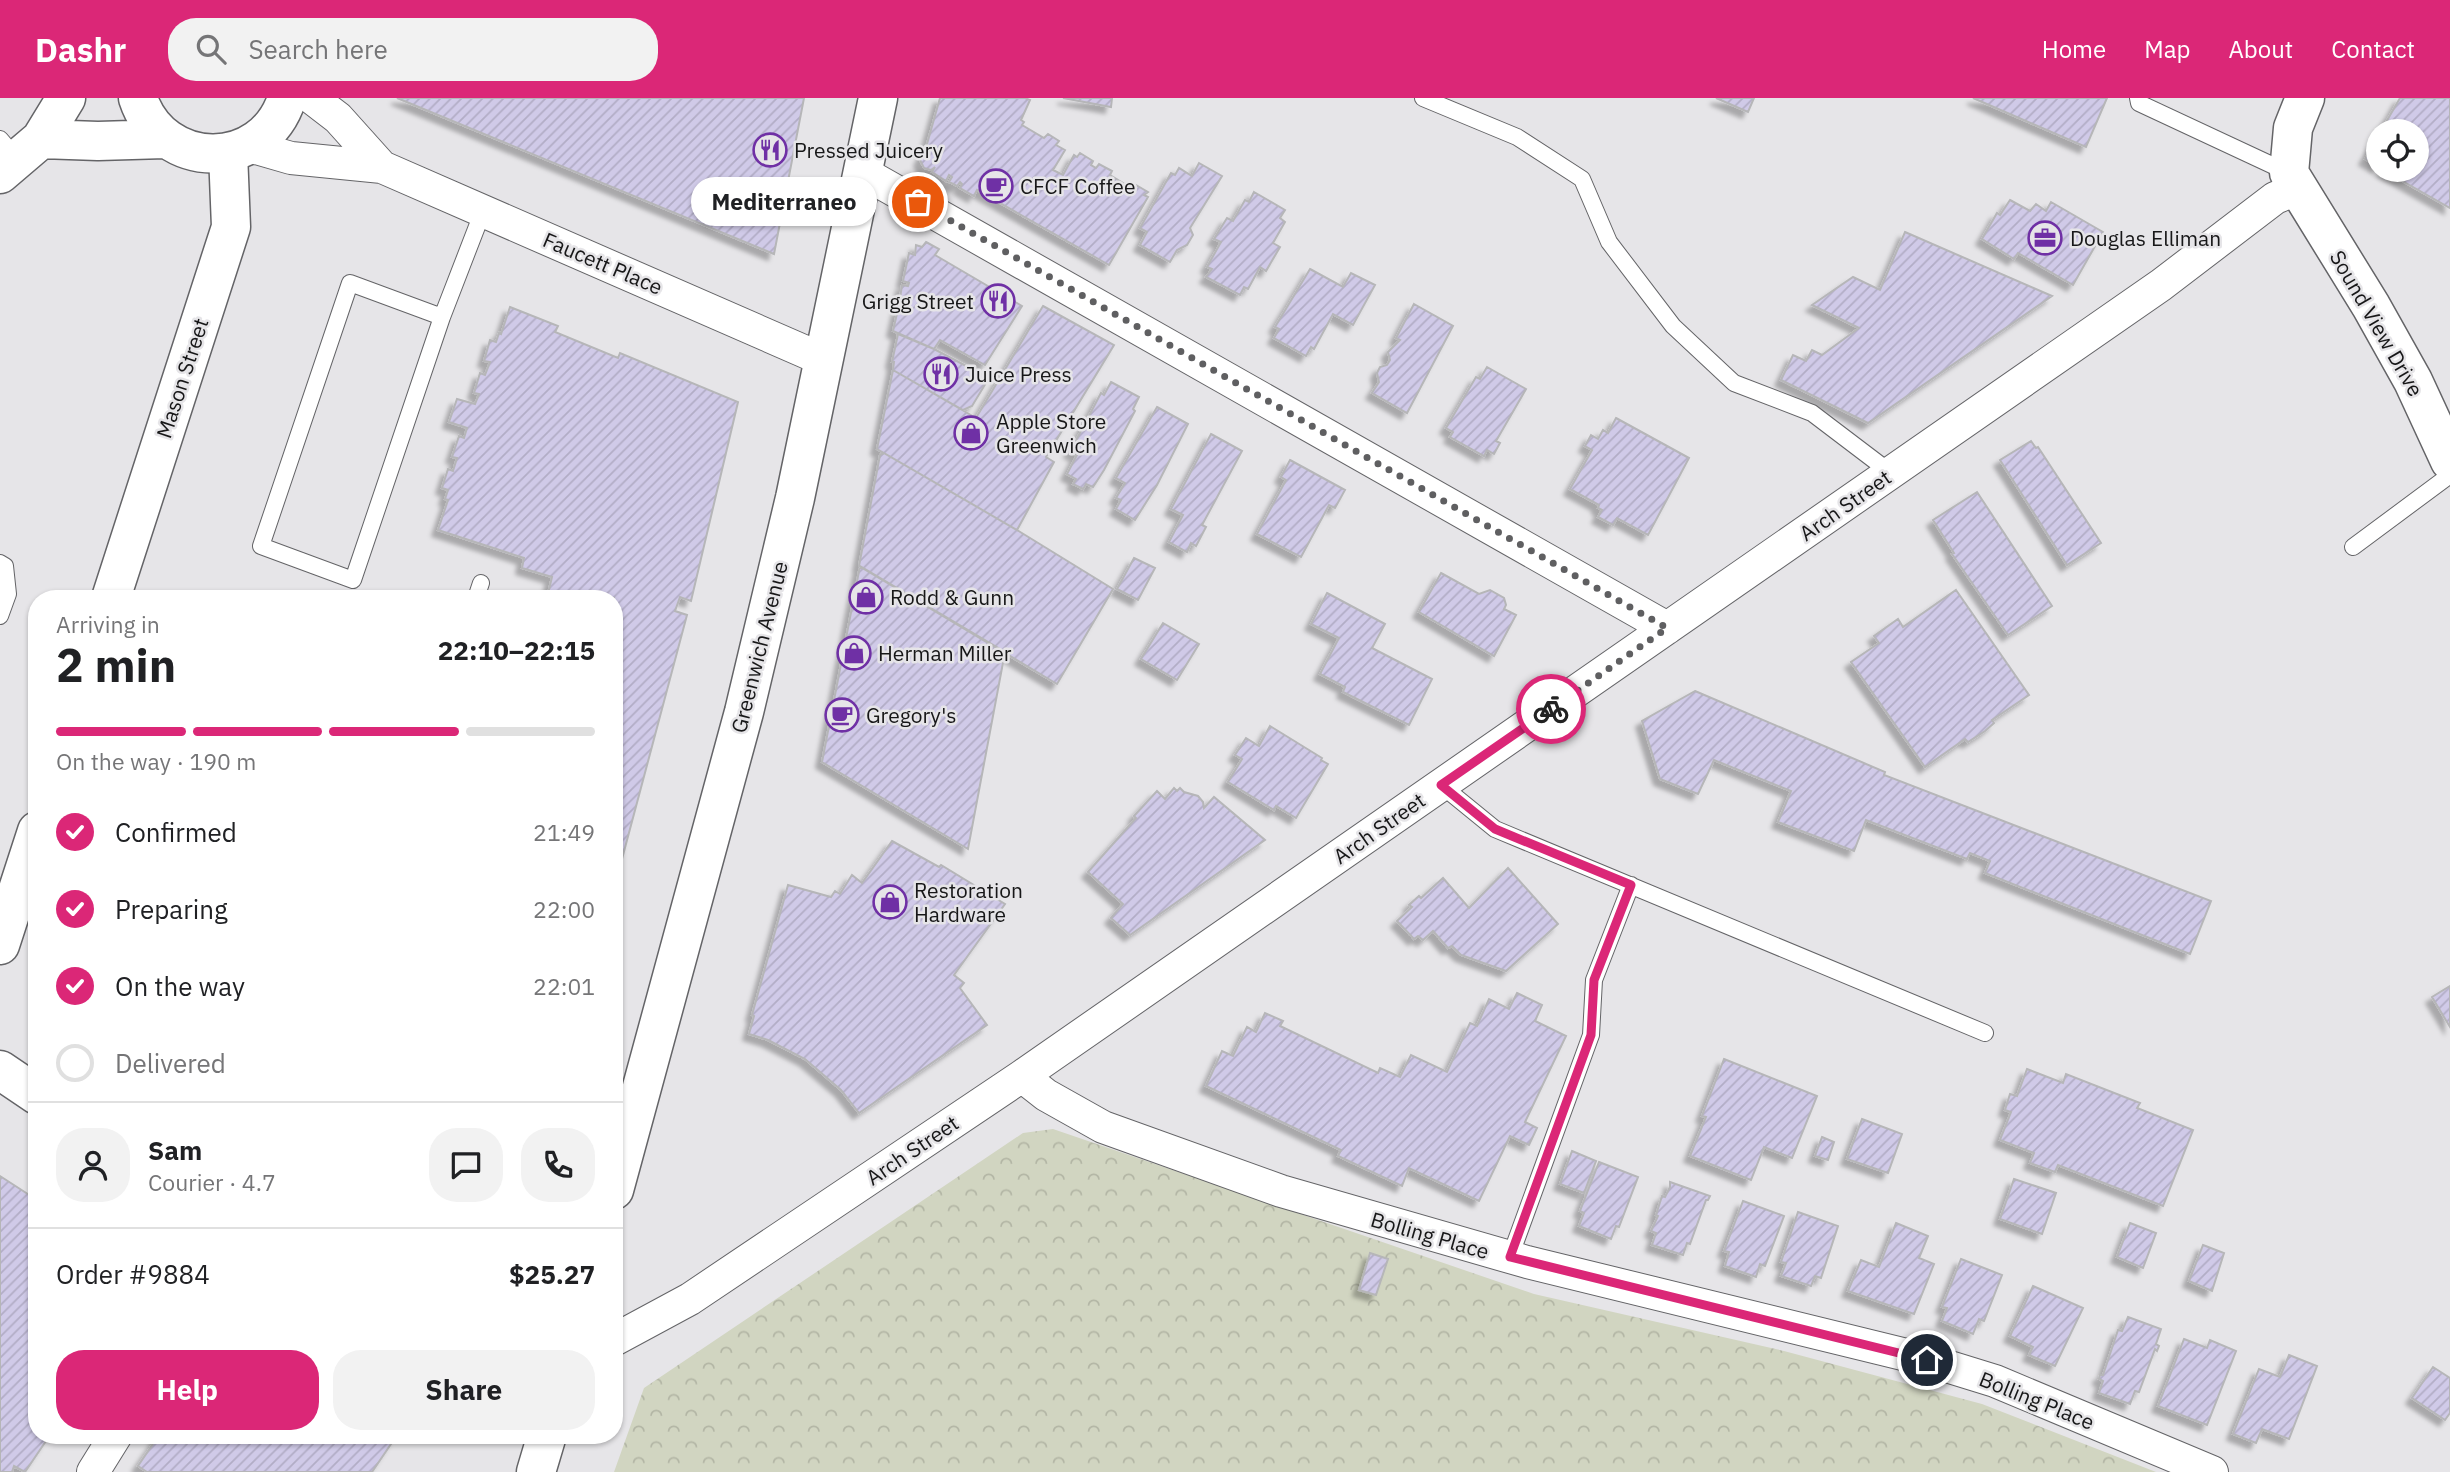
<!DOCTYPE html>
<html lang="en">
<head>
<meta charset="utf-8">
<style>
	:root { --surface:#fff; --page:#f2f2f2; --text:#202124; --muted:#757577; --line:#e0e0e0; --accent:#db2777 }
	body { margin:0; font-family:"IBM Plex Sans",sans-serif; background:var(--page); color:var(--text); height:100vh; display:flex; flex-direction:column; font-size:26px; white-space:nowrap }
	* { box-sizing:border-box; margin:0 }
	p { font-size:23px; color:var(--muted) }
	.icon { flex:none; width:38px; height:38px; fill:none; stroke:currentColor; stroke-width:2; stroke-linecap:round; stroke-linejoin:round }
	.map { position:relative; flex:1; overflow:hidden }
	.panel { position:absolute; left:28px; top:492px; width:595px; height:854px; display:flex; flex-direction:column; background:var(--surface); border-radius:28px; box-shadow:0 2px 5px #0004 }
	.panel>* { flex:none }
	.fabs { position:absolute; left:2366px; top:21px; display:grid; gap:14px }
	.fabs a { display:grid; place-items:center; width:63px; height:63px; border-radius:50%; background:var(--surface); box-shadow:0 2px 5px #0004; font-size:35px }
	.pin { position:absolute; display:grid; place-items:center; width:60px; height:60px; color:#fff; margin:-30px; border:4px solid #fff; border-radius:50%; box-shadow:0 2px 7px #0007 }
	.courier { position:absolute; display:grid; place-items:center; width:70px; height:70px; margin:-35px; border:5px solid #db2777; border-radius:50%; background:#fff; color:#222; box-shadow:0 2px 9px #0007 }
	.bubble { position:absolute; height:49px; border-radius:24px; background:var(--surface); box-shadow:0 2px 5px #0004; font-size:23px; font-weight:700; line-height:49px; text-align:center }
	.summary em { font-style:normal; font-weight:700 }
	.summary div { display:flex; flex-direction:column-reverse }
	.summary { display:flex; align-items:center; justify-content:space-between; height:119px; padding:0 28px }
	h1 { font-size:46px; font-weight:700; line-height:52px }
	.bar { display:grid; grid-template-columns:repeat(4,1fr); gap:10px 7px; align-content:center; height:84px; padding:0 28px }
	.bar i { height:9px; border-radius:5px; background:var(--line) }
	.bar .active { background:var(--accent) }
	.bar p { grid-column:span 4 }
	.line { display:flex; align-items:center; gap:18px; padding:0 28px; border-top:2px solid var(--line) }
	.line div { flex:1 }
	.round { display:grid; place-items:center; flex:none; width:74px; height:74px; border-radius:28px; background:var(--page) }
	ol { padding:0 28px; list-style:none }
	li { display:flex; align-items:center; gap:21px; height:77px }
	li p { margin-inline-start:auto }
	li .icon { padding:7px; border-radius:50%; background:var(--accent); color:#fff; stroke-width:4 }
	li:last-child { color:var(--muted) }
	li i { width:38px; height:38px; border:4px solid var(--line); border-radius:50% }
	.primary-button { display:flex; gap:14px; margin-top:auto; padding:14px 28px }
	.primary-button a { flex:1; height:80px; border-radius:28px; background:var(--accent); color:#fff; font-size:28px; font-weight:700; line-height:80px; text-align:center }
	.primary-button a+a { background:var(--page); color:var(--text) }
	header { display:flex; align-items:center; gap:42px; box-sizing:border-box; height:98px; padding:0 35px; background:var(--accent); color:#fff }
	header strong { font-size:33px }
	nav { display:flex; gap:38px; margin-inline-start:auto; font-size:24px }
	.search { width:490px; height:63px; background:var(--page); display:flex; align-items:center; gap:18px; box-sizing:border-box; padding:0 24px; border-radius:28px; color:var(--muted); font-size:26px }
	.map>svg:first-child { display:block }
</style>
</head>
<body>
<header>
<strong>Dashr</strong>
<div class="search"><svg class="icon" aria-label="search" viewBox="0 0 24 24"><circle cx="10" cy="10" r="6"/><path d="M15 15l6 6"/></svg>Search here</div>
<nav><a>Home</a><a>Map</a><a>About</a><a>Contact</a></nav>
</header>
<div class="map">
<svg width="2450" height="1374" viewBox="0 0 2450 1374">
	<defs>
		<pattern id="park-crowns" width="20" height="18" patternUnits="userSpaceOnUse" patternTransform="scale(1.75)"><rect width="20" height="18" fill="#d1d5c1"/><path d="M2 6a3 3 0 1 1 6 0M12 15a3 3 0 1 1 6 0" fill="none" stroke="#b3b6a5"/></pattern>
		<pattern id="building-hatch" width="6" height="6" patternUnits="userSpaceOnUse" patternTransform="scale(1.75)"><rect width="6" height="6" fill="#d0cae8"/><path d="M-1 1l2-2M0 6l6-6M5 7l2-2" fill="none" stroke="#b2adc6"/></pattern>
		<filter id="shadow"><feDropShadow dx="-6" dy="6" stdDeviation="2" flood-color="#0004"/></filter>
	</defs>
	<rect width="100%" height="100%" fill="#e6e5e8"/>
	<!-- park -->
	<path fill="url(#park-crowns)" d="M1053 1031 1534 1196 1784 1253 1982 1306 2156 1374H614L644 1290 1023 1035Z"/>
	<!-- building -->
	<path fill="url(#building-hatch)" stroke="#b6b6b8" stroke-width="2" filter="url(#shadow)" d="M397 0H804L774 156Z
		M940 0H1025L1030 2 1021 22 1024 24 1022 27 1044 40 1048 36 1059 43 1056 47 1065 52 1053 72 1063 77 1074 57 1077 59 1080 55 1093 63 1091 67 1096 70 1099 66 1112 73 1110 77 1133 91 1136 87 1148 94 1144 97 1148 99 1109 167 977 92 974 98 960 90 962 86 960 84 957 88 949 84 952 79 949 77 946 83 932 74 935 69 931 72 924 70 920 62 925 53Z
		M1063 0H1112L1111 9Z
		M1716 0H1754L1748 14Z
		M1973 0H2107L2086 49Z
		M2400 0H2450V110L2383 72H2417V33H2381Z
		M2378 38V69L2365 61Z
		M1199 65 1222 78 1190 130 1193 137 1187 147 1177 152 1170 164 1140 147 1147 134 1140 130 1171 75 1175 77 1179 70 1192 78Z
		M1254 94 1285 112 1280 120 1285 124 1273 145 1280 149 1266 173 1260 169 1248 191 1244 189 1240 197 1206 179 1212 171 1207 169 1221 144 1214 141 1227 120 1233 123 1245 102 1249 104Z
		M2010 102 2030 113 2036 106 2046 113 2051 104 2103 134 2073 187 2018 155 2014 161 1982 141 1997 115 2000 117Z
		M1905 134 2052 198 1868 325 1781 282 1793 257 1806 263 1812 252 1822 257 1859 230 1812 207 1853 179 1880 192Z
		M926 144 939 151 935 157 1022 208 985 267 940 242 934 251 893 233 898 211 904 212V208L899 207 902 187 908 188 909 185 903 183 909 155 915 157 916 147 922 149Z
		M1310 171 1343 189 1351 175 1375 187 1353 227 1333 216 1314 251 1311 249 1306 258 1274 240 1279 231 1275 229Z
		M1414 206 1453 228 1407 315 1372 295 1379 284 1377 275 1380 269 1387 267 1390 262 1388 254 1400 242 1396 240Z
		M1043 208 1114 247 1046 359 1054 364 1017 432 877 351 893 272 976 320Z
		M510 209 558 228 555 234 618 260 620 255 738 304 691 503 680 499 675 513 687 517 614 791V500H547L552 479 522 470 524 460 438 432 448 402 445 401 448 392 442 390 448 371 453 373 457 360 452 359 459 338 464 340 467 330 449 324 457 301 475 306 479 296 474 295 480 275 485 277 490 264 484 263 490 242 496 244 499 235 501 236Z
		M898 236 934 251 989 280 972 308 963 312 893 272 894 264H892Z
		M1487 269 1526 291 1496 343 1500 345 1494 356 1487 352 1484 358 1450 339 1453 334 1446 330 1476 279 1480 281Z
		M1111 284 1139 299 1133 311 1135 313 1104 372 1093 389 1086 386 1083 391 1073 386 1076 381 1067 376 1077 357 1070 354 1101 295 1104 297Z
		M1157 309 1188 326 1157 387 1135 422 1116 411 1121 402 1116 400 1125 385 1116 380Z
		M1616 320 1689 360 1648 437 1617 420 1613 427 1598 419 1602 412 1598 410 1599 407 1570 391 1592 352 1585 348 1591 337 1598 341 1603 332 1608 335Z
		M1211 336 1242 353 1202 427 1206 429 1196 448 1191 445 1187 454 1169 444 1183 417 1171 411Z
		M2031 343 2036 350 2038 349 2101 445 2067 467 2000 362Z
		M884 355 1017 432 1113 491 1057 586 859 468 880 357Z
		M1290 362 1345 392 1335 410 1329 407 1301 459 1257 436 1286 382 1281 379Z
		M1977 394 2052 508 2008 537 1952 456 1954 455 1933 422Z
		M1134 460 1155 470 1138 502 1117 491Z
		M860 468 1005 554 968 751 822 664Z
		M1441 475 1479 496 1490 492 1504 500 1506 507 1504 511 1516 517 1494 558 1419 514Z
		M1956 492 2029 597 1992 622 1994 625 1985 633 1968 644 1965 641 1925 669 1851 564 1879 545 1874 538 1898 521 1903 529Z
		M1327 495 1385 526 1372 550 1432 581 1409 627 1343 594 1345 589 1320 576 1339 540 1311 526Z
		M1163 525 1199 546 1177 582 1141 561Z
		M1695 593 1885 674 1884 677 2211 803 2190 856 1985 775 1990 763 1970 755 1967 761 1866 722 1854 753 1778 724 1791 693 1714 662 1698 696 1660 681 1642 623Z
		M1270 628 1322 660 1321 662 1328 666 1296 720 1276 708 1274 712 1228 684 1242 661 1235 657 1246 640 1259 648Z
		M1174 690 1177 693 1180 690 1184 694 1198 698 1203 704 1204 710 1214 699 1265 742 1130 837 1111 820 1123 806 1088 774 1136 720 1134 718 1157 693 1165 701Z
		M892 743 939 769 941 767 1005 806 954 877 964 885 960 890 987 927 859 1015 841 992 805 961 768 942 749 936 754 918 752 917 788 787 831 799 835 793 840 796 852 777 862 785Z
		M1508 770 1558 826 1506 873 1461 857 1452 848 1448 850 1433 833 1423 842 1418 838 1414 841 1397 823 1412 809 1409 807 1419 798 1421 800 1443 780 1469 810Z
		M2450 888V929L2432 899Z
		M1517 895 1542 907 1535 923 1566 938 1525 1024 1537 1030 1529 1047 1510 1038 1479 1103 1409 1070 1402 1088 1338 1058 1341 1052 1206 988 1222 953 1233 958 1247 929 1256 934 1265 915 1283 923 1280 928 1378 975 1380 970 1400 979 1411 957 1447 974 1470 925 1477 928 1489 901 1509 911Z
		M1724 961 1817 998 1792 1060 1764 1049 1751 1082 1690 1058 1706 1019 1702 1018Z
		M2027 971 2063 985 2066 976 2140 1005 2137 1010 2193 1032 2163 1108 2058 1067 2055 1074 2030 1065 2034 1055 2000 1042 2011 1014 2005 1012 2010 996 2017 998Z
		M1862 1021 1902 1036 1888 1075 1847 1061Z
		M1822 1039 1834 1044 1828 1062 1815 1058Z
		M1572 1053 1596 1063 1584 1095 1560 1086Z
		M1599 1064 1638 1079 1619 1129 1616 1128 1611 1141 1579 1128 1584 1115 1580 1113Z
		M0 1078 37 1102V1337H50L25 1374 14 1368 12 1374H0Z
		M2014 1081 2056 1095 2042 1136 2000 1121Z
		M1670 1084 1710 1098 1708 1102H1706L1690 1146 1687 1145 1683 1157 1652 1147 1656 1135 1651 1133 1658 1118 1656 1117 1662 1098 1665 1099 1670 1089Z
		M1743 1103 1784 1118 1765 1168 1760 1166 1756 1179 1725 1168 1729 1154 1724 1153Z
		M1798 1114 1838 1128 1821 1180 1815 1178 1811 1188 1781 1178 1786 1165 1781 1164Z
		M1896 1125 1928 1138 1919 1160 1934 1166 1914 1216 1848 1193 1861 1162 1879 1169Z
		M2130 1125 2156 1135 2143 1170 2117 1159Z
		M2203 1147 2224 1155 2212 1193 2189 1183Z
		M1370 1155 1388 1161 1376 1197 1359 1192Z
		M1961 1161 2002 1177 1984 1223 1979 1221 1973 1236 1942 1223 1947 1210 1942 1209Z
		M2033 1188 2083 1210 2055 1268 2029 1257 2033 1249 2010 1238Z
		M2128 1219 2161 1231 2156 1246 2159 1248 2157 1253 2155 1251 2139 1294 2135 1293 2130 1306 2099 1295 2103 1283 2099 1281 2100 1277H2103L2118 1232 2122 1233Z
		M2184 1241 2207 1250 2210 1242 2236 1253 2207 1327 2158 1308Z
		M2289 1257 2317 1268 2289 1341 2262 1331 2256 1345 2233 1336 2259 1271 2280 1279Z
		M2433 1269 2450 1280V1315L2445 1322 2412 1300Z
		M159 1337H390L395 1340 372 1374H147L138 1368Z"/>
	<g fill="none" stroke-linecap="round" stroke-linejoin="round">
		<defs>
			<path id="service" d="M1423 0 1517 39 1582 81 1609 144 1673 228 1734 285 1812 315 1891 375
				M2138 0 2139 5 2289 75
				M0 41 17 61
				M442 219 350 185 261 448 353 482 442 219 483 113
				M2353 449 2450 377
				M0 465 5 468 8 496 0 518
				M476 500 481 485
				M1441 687 1495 731 1985 935
				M1510 1159 1591 937 1594 882 1631 787"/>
			<path id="minor" d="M312 0 338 20 382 69
				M249 48 291 60 382 69 824 262
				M862 74 1667 530
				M1022 978 1046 997 1103 1029 1281 1093 1527 1164 1927 1262 1995 1283 2212 1374
				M614 1242 690 1201 1022 978 2161 187 2275 100 2297 91
				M93 1374 116 1337"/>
			<path id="tertiary" d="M111 500 231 129 228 55
				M0 847 37 733
				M0 972 37 997"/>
			<path id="secondary" d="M138 0C162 73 263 75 287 0
				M2305 0 2293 30 2289 75 2371 208 2413 283 2450 363
				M41 41 98 43 165 41
				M0 76 41 41 66 0
				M614 1092 744 614 795 400 878 0
				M536 1374 547 1337"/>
		</defs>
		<!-- service casing -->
		<use href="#service" stroke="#646467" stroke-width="18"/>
		<!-- minor casing -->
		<use href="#minor" stroke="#646467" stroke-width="34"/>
		<!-- tertiary casing -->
		<use href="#tertiary" stroke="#646467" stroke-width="41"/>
		<!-- secondary casing -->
		<use href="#secondary" stroke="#646467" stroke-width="41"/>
		<!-- service -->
		<use href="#service" stroke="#fff" stroke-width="16"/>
		<!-- minor -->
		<use href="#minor" stroke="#fff" stroke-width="32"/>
		<!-- tertiary -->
		<use href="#tertiary" stroke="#fff" stroke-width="38"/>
		<!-- secondary -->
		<use href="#secondary" stroke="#fff" stroke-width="38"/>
	</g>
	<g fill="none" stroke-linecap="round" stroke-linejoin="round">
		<!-- done -->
		<path stroke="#5f5f61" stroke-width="7" stroke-dasharray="0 12.6" d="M918 104 1667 530 1551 611"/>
		<!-- route -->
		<path stroke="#db2777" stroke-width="9" d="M1551 611 1441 687 1495 731 1631 787 1594 882 1591 937 1510 1159 1927 1262"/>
	</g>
	<!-- icons -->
	<defs>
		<symbol id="restaurant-ring" viewBox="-11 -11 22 22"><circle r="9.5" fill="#e6e5e8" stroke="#6f30a5" stroke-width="1.5"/><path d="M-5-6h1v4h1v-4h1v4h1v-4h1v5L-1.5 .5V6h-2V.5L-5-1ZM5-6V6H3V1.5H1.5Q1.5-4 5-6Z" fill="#6f30a5"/></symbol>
		<symbol id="cafe-ring" viewBox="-11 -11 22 22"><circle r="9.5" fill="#e6e5e8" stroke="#6f30a5" stroke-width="1.5"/><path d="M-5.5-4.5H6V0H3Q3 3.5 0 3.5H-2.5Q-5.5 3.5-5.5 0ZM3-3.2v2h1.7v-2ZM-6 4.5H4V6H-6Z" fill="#6f30a5"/></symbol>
		<symbol id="office-ring" viewBox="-11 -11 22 22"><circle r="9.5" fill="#e6e5e8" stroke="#6f30a5" stroke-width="1.5"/><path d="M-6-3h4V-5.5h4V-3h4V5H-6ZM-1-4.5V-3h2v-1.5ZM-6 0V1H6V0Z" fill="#6f30a5"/></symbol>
		<symbol id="shop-ring" viewBox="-11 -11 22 22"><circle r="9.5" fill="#e6e5e8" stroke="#6f30a5" stroke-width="1.5"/><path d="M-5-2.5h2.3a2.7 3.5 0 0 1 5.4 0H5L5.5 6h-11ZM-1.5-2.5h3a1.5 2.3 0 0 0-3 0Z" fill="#6f30a5"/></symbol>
	</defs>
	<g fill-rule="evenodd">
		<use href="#restaurant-ring" x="751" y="33" width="38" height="38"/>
		<use href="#cafe-ring" x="977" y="69" width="38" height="38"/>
		<use href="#office-ring" x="2026" y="121" width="38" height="38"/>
		<use href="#restaurant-ring" x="979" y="184" width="38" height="38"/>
		<use href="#restaurant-ring" x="922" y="257" width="38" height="38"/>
		<use href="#shop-ring" x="952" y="316" width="38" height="38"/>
		<use href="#shop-ring" x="847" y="480" width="38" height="38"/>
		<use href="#shop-ring" x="835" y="536" width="38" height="38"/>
		<use href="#cafe-ring" x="823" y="598" width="38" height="38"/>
		<use href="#shop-ring" x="871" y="785" width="38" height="38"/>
	</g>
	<g text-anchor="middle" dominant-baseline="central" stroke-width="5" stroke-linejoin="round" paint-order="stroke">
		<!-- poi labels -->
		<g font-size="21" fill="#171718" stroke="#e6e5e8" text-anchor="start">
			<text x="794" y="52">Pressed Juicery</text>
			<text x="1020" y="88">CFCF Coffee</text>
			<text x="2070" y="140">Douglas Elliman</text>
			<text x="974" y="203" text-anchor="end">Grigg Street</text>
			<text x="965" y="276">Juice Press</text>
			<text x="996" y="323">Apple Store<tspan x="996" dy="24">Greenwich</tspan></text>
			<text x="890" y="499">Rodd &amp; Gunn</text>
			<text x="878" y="555">Herman Miller</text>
			<text x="866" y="617">Gregory's</text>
			<text x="914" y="792">Restoration<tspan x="914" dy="24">Hardware</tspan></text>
		</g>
		<!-- street labels -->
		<g font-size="21" fill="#171718" stroke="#e6e5e8">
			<text transform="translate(603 165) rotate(23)">Faucett Place</text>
			<text transform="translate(2377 225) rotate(60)">Sound View Drive</text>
			<text transform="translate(182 280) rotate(-72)">Mason Street</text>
			<text transform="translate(1845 407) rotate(-35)">Arch Street</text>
			<text transform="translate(759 549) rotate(-76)">Greenwich Avenue</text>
			<text transform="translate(1379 730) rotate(-35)">Arch Street</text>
			<text transform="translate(912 1052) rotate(-34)">Arch Street</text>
			<text transform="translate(1430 1137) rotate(16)">Bolling Place</text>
			<text transform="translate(2037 1302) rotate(22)">Bolling Place</text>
		</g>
	</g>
</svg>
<div class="fabs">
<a><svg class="icon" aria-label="locate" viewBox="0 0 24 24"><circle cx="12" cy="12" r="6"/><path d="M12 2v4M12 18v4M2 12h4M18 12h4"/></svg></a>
</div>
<div class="pin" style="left:918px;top:104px;background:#ea580c"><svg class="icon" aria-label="bag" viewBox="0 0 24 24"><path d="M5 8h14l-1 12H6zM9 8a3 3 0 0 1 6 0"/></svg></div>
<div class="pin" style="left:1927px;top:1262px;background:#1f2937"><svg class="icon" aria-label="home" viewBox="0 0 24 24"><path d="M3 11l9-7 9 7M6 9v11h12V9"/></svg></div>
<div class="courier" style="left:1551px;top:611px"><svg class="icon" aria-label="bike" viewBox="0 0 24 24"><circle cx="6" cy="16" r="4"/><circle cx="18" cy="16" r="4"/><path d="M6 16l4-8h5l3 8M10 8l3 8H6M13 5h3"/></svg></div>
<div class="bubble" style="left:691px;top:79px;width:186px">Mediterraneo</div>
<section class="panel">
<div class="summary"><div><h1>2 min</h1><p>Arriving in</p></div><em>22:10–22:15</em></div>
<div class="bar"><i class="active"></i><i class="active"></i><i class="active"></i><i></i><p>On the way · 190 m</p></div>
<ol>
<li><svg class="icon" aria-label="check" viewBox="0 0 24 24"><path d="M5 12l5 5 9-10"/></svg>Confirmed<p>21:49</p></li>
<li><svg class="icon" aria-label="check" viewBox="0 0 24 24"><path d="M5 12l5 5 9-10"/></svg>Preparing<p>22:00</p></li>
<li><svg class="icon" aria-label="check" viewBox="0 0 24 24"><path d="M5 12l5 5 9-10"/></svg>On the way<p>22:01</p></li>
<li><i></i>Delivered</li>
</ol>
<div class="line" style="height:126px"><a class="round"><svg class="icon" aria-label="person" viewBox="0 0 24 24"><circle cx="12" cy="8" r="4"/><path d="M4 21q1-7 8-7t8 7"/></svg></a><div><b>Sam</b><p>Courier · 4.7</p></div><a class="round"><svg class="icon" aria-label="chat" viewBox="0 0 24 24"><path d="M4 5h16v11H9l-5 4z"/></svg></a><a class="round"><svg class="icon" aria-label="phone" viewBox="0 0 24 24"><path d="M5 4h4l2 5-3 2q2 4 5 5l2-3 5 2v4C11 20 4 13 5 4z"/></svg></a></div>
<div class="line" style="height:91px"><div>Order #9884</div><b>$25.27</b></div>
<div class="primary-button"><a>Help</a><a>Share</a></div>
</section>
</div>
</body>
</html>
